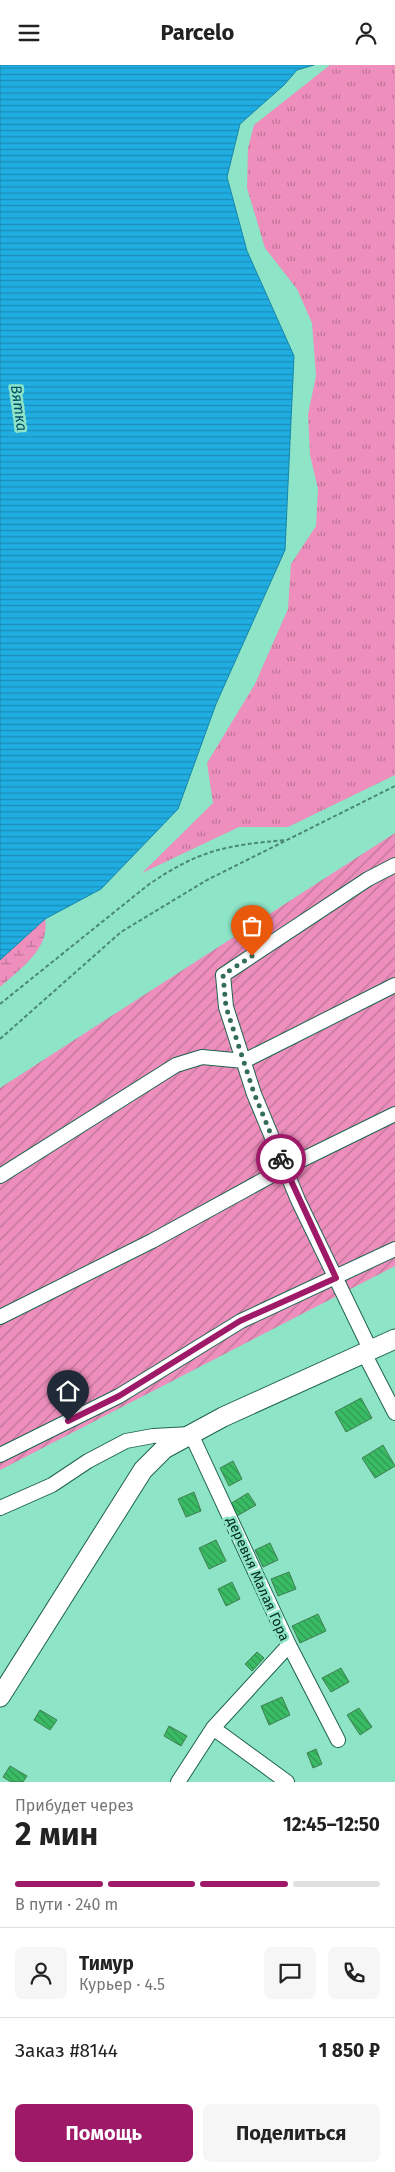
<!DOCTYPE html>
<html lang="ru">
<head>
<meta charset="utf-8">
<style>
	:root { --surface:#fff; --page:#f6f6f6; --text:#222; --muted:#767676; --line:#e0e0e0; --accent:#9f1969 }
	body { margin:0; font-family:"Fira Sans",sans-serif; background:var(--page); color:var(--text); height:100vh; display:flex; flex-direction:column; font-size:19px; white-space:nowrap }
	* { box-sizing:border-box; margin:0 }
	p { font-size:16px; color:var(--muted) }
	.icon { flex:none; width:28px; height:28px; fill:none; stroke:currentColor; stroke-width:2; stroke-linecap:round; stroke-linejoin:round }
	.map { position:relative; height:1717px; overflow:hidden }
	.sheet { display:flex; flex-direction:column; background:var(--surface); flex:1 }
	.sheet>* { flex:none }
	.pin { position:absolute; display:grid; place-items:center; width:42px; height:42px; color:#fff; margin:-51px -21px; border-radius:50% 50% 50% 0; rotate:-45deg; box-shadow:0 0 5px #0007 }
	.pin .icon { rotate:45deg }
	.courier { position:absolute; display:grid; place-items:center; width:50px; height:50px; margin:-25px; border:4px solid #9f1969; border-radius:50%; background:#fff; color:#222; box-shadow:0 1px 6px #0007 }
	.headline em { font-style:normal; font-weight:700 }
	.headline div { display:flex; flex-direction:column-reverse }
	.headline { display:flex; align-items:center; justify-content:space-between; height:85px; padding:0 15px }
	h1 { font-size:32px; font-weight:700; line-height:38px }
	.bar { display:grid; grid-template-columns:repeat(4,1fr); gap:8px 5px; align-content:center; height:60px; padding:0 15px }
	.bar i { height:6px; border-radius:4px; background:var(--line) }
	.bar .active { background:var(--accent) }
	.bar p { grid-column:span 4 }
	.line { display:flex; align-items:center; gap:12px; padding:0 15px; border-top:1px solid var(--line) }
	.line div { flex:1 }
	.round { display:grid; place-items:center; flex:none; width:52px; height:52px; border-radius:8px; background:var(--page) }
	.cta { display:flex; gap:10px; margin-top:auto; padding:10px 15px }
	.cta a { flex:1; height:58px; border-radius:8px; background:var(--accent); color:#fff; font-size:20px; font-weight:700; line-height:58px; text-align:center }
	.cta a+a { background:var(--page); color:var(--text) }
	header { display:flex; justify-content:space-between; align-items:center; height:65px; padding:0 15px; background:var(--surface); font-size:22px; font-weight:700 }
	.map>svg:first-child { display:block }
</style>
</head>
<body>
<header><svg class="icon" aria-label="menu" viewBox="0 0 24 24"><path d="M4 6h16M4 12h16M4 18h16"/></svg>Parcelo<svg class="icon" aria-label="person" viewBox="0 0 24 24"><circle cx="12" cy="8" r="4"/><path d="M4 21q1-7 8-7t8 7"/></svg></header>
<div class="map">
<svg width="395" height="1717" viewBox="0 0 395 1717">
	<defs>
		<pattern id="grass-tufts" width="24" height="20" patternUnits="userSpaceOnUse" patternTransform="scale(1.25)"><rect width="24" height="20" fill="#ed8ebc"/><path d="M3 7l-1-3M5 7V3M7 7l1-3M15 17l-1-3M17 17v-4M19 17l1-3" fill="none" stroke="#be7498"/></pattern>
		<pattern id="wetland-marsh" width="20" height="14" patternUnits="userSpaceOnUse" patternTransform="scale(1.25)"><rect width="20" height="14" fill="#ed8ebc"/><path d="M1 5h8M5 5V1M11 12h8M15 12V8" fill="none" stroke="#be7498"/></pattern>
		<pattern id="garden-furrows" width="10" height="10" patternUnits="userSpaceOnUse" patternTransform="scale(1.25)"><rect width="10" height="10" fill="#ed8ebc"/><path d="M-1 1l2-2M0 10L10 0M9 11l2-2" fill="none" stroke="#be7498"/></pattern>
		<pattern id="water-rules" width="6" height="5" patternUnits="userSpaceOnUse" patternTransform="scale(1.25)"><rect width="6" height="5" fill="#20ade2"/><path d="M0 2.5h6" fill="none" stroke="#1a8db7"/></pattern>
		<pattern id="building-back-hatch" width="6" height="6" patternUnits="userSpaceOnUse" patternTransform="scale(1.25)"><rect width="6" height="6" fill="#3abc65"/><path d="M-1 5l2 2M0 0l6 6M5-1l2 2" fill="none" stroke="#2f9953"/></pattern>
	</defs>
	<rect width="100%" height="100%" fill="#8de4c6"/>
	<!-- grass -->
	<path fill="url(#grass-tufts)" d="M330 0H395V710L288 762H239L142 808 213 738 207 698 255 619 288 544 291 499 316 461 318 424 310 390 308 349 316 311 312 258 297 224 265 183 247 123 248 83 254 60Z"/>
	<!-- wetland -->
	<path fill="url(#wetland-marsh)" d="M45 854C51 883 19 905 0 922V895Z"/>
	<!-- garden -->
	<path fill="url(#garden-furrows)" d="M395 768V1201L0 1405V1023Z"/>
	<!-- water -->
	<path fill="url(#water-rules)" stroke="#1886a8" d="M0 0H314L297 5 284 20 240 59 227 112 247 186 294 291 285 485 216 639 178 744 101 824 45 854 0 895Z"/>
	<!-- building -->
	<path fill="url(#building-back-hatch)" stroke="#427e51" d="M361 1333 372 1353 346 1367 335 1347Z
		M383 1380 395 1401 375 1413 362 1393Z
		M233 1396 242 1414 229 1421 220 1403Z
		M194 1427 201 1446 186 1452 178 1434Z
		M248 1428 256 1440 237 1451 230 1439Z
		M216 1475 226 1496 209 1504 199 1483Z
		M270 1478 278 1495 263 1502 255 1485Z
		M289 1507 296 1524 278 1531 271 1514Z
		M232 1517 240 1534 226 1541 218 1524Z
		M318 1549 326 1566 300 1578 292 1561Z
		M257 1587 264 1593 252 1606 245 1599Z
		M341 1603 349 1617 331 1627 322 1613Z
		M282 1632 290 1650 269 1660 261 1641Z
		M359 1643 372 1662 360 1670 347 1650Z
		M40 1645 57 1655 50 1665 34 1655Z
		M169 1661 187 1671 181 1681 164 1671Z
		M316 1684 322 1699 313 1703 307 1688Z
		M10 1701 27 1711 23 1717H11L3 1712Z"/>
	<g fill="none" stroke-linecap="round" stroke-linejoin="round">
		<defs>
			<path id="street" d="M0 1111 176 1000 202 992 244 996 395 920
				M0 1252 152 1176 285 1103 395 1049
				M371 1286 298 1135 254 1029 226 942 223 910 368 814 395 800
				M364 1288 395 1348
				M0 1390 119 1331 241 1256 395 1184
				M0 1443 52 1420 88 1396 126 1376 153 1371 191 1369 289 1580 213 1663 178 1717
				M289 1580 338 1675
				M213 1663 287 1717"/>
			<path id="secondary" d="M0 1632 143 1405 164 1384 223 1352 395 1274"/>
		</defs>
		<!-- street casing -->
		<use href="#street" stroke="#1f634f" stroke-width="16"/>
		<!-- secondary casing -->
		<use href="#secondary" stroke="#1f634f" stroke-width="21"/>
		<!-- path -->
		<path stroke="#4a8975" stroke-width="2" stroke-dasharray="4 2.5" stroke-linecap="butt" d="M0 939 148 820C199 785 226 780 287 775
			M0 974 121 867 207 815 395 721"/>
		<!-- street -->
		<use href="#street" stroke="#fff" stroke-width="14"/>
		<!-- secondary -->
		<use href="#secondary" stroke="#fff" stroke-width="19"/>
	</g>
	<g fill="none" stroke-linecap="round" stroke-linejoin="round">
		<!-- done -->
		<path stroke="#346c5a" stroke-width="5" stroke-dasharray="0 9" d="M252 891 223 910 226 942 254 1028 281 1094"/>
		<!-- route -->
		<path stroke="#9f1969" stroke-width="6" d="M68 1356 119 1331 240 1256 336 1213 281 1094"/>
	</g>
	<g text-anchor="middle" dominant-baseline="central" stroke-width="5" stroke-linejoin="round" paint-order="stroke">
		<!-- street labels -->
		<g font-size="14" fill="#042b20" stroke="#8de4c6">
			<text transform="translate(258 1514) rotate(66)">деревня Малая Гора</text>
		</g>
		<!-- water labels -->
		<g font-size="15" font-style="italic" fill="#004d68" stroke="#8de4c6">
			<text transform="translate(19 343) rotate(82)">Вятка</text>
		</g>
	</g>
</svg>
<div class="pin" style="left:252px;top:891px;background:#ea580c"><svg class="icon" aria-label="bag" viewBox="0 0 24 24"><path d="M5 8h14l-1 12H6zM9 8a3 3 0 0 1 6 0"/></svg></div>
<div class="pin" style="left:68px;top:1356px;background:#1f2937"><svg class="icon" aria-label="home" viewBox="0 0 24 24"><path d="M3 11l9-7 9 7M6 9v11h12V9"/></svg></div>
<div class="courier" style="left:281px;top:1094px"><svg class="icon" aria-label="bike" viewBox="0 0 24 24"><circle cx="6" cy="16" r="4"/><circle cx="18" cy="16" r="4"/><path d="M6 16l4-8h5l3 8M10 8l3 8H6M13 5h3"/></svg></div>
</div>
<section class="sheet">
<div class="headline"><div><h1>2 мин</h1><p>Прибудет через</p></div><em>12:45–12:50</em></div>
<div class="bar"><i class="active"></i><i class="active"></i><i class="active"></i><i></i><p>В пути · 240 m</p></div>
<div class="line" style="height:90px"><a class="round"><svg class="icon" aria-label="person" viewBox="0 0 24 24"><circle cx="12" cy="8" r="4"/><path d="M4 21q1-7 8-7t8 7"/></svg></a><div><b>Тимур</b><p>Курьер · 4.5</p></div><a class="round"><svg class="icon" aria-label="chat" viewBox="0 0 24 24"><path d="M4 5h16v11H9l-5 4z"/></svg></a><a class="round"><svg class="icon" aria-label="phone" viewBox="0 0 24 24"><path d="M5 4h4l2 5-3 2q2 4 5 5l2-3 5 2v4C11 20 4 13 5 4z"/></svg></a></div>
<div class="line" style="height:65px"><div>Заказ #8144</div><b>1 850 ₽</b></div>
<div class="cta"><a>Помощь</a><a>Поделиться</a></div>
</section>
</body>
</html>
